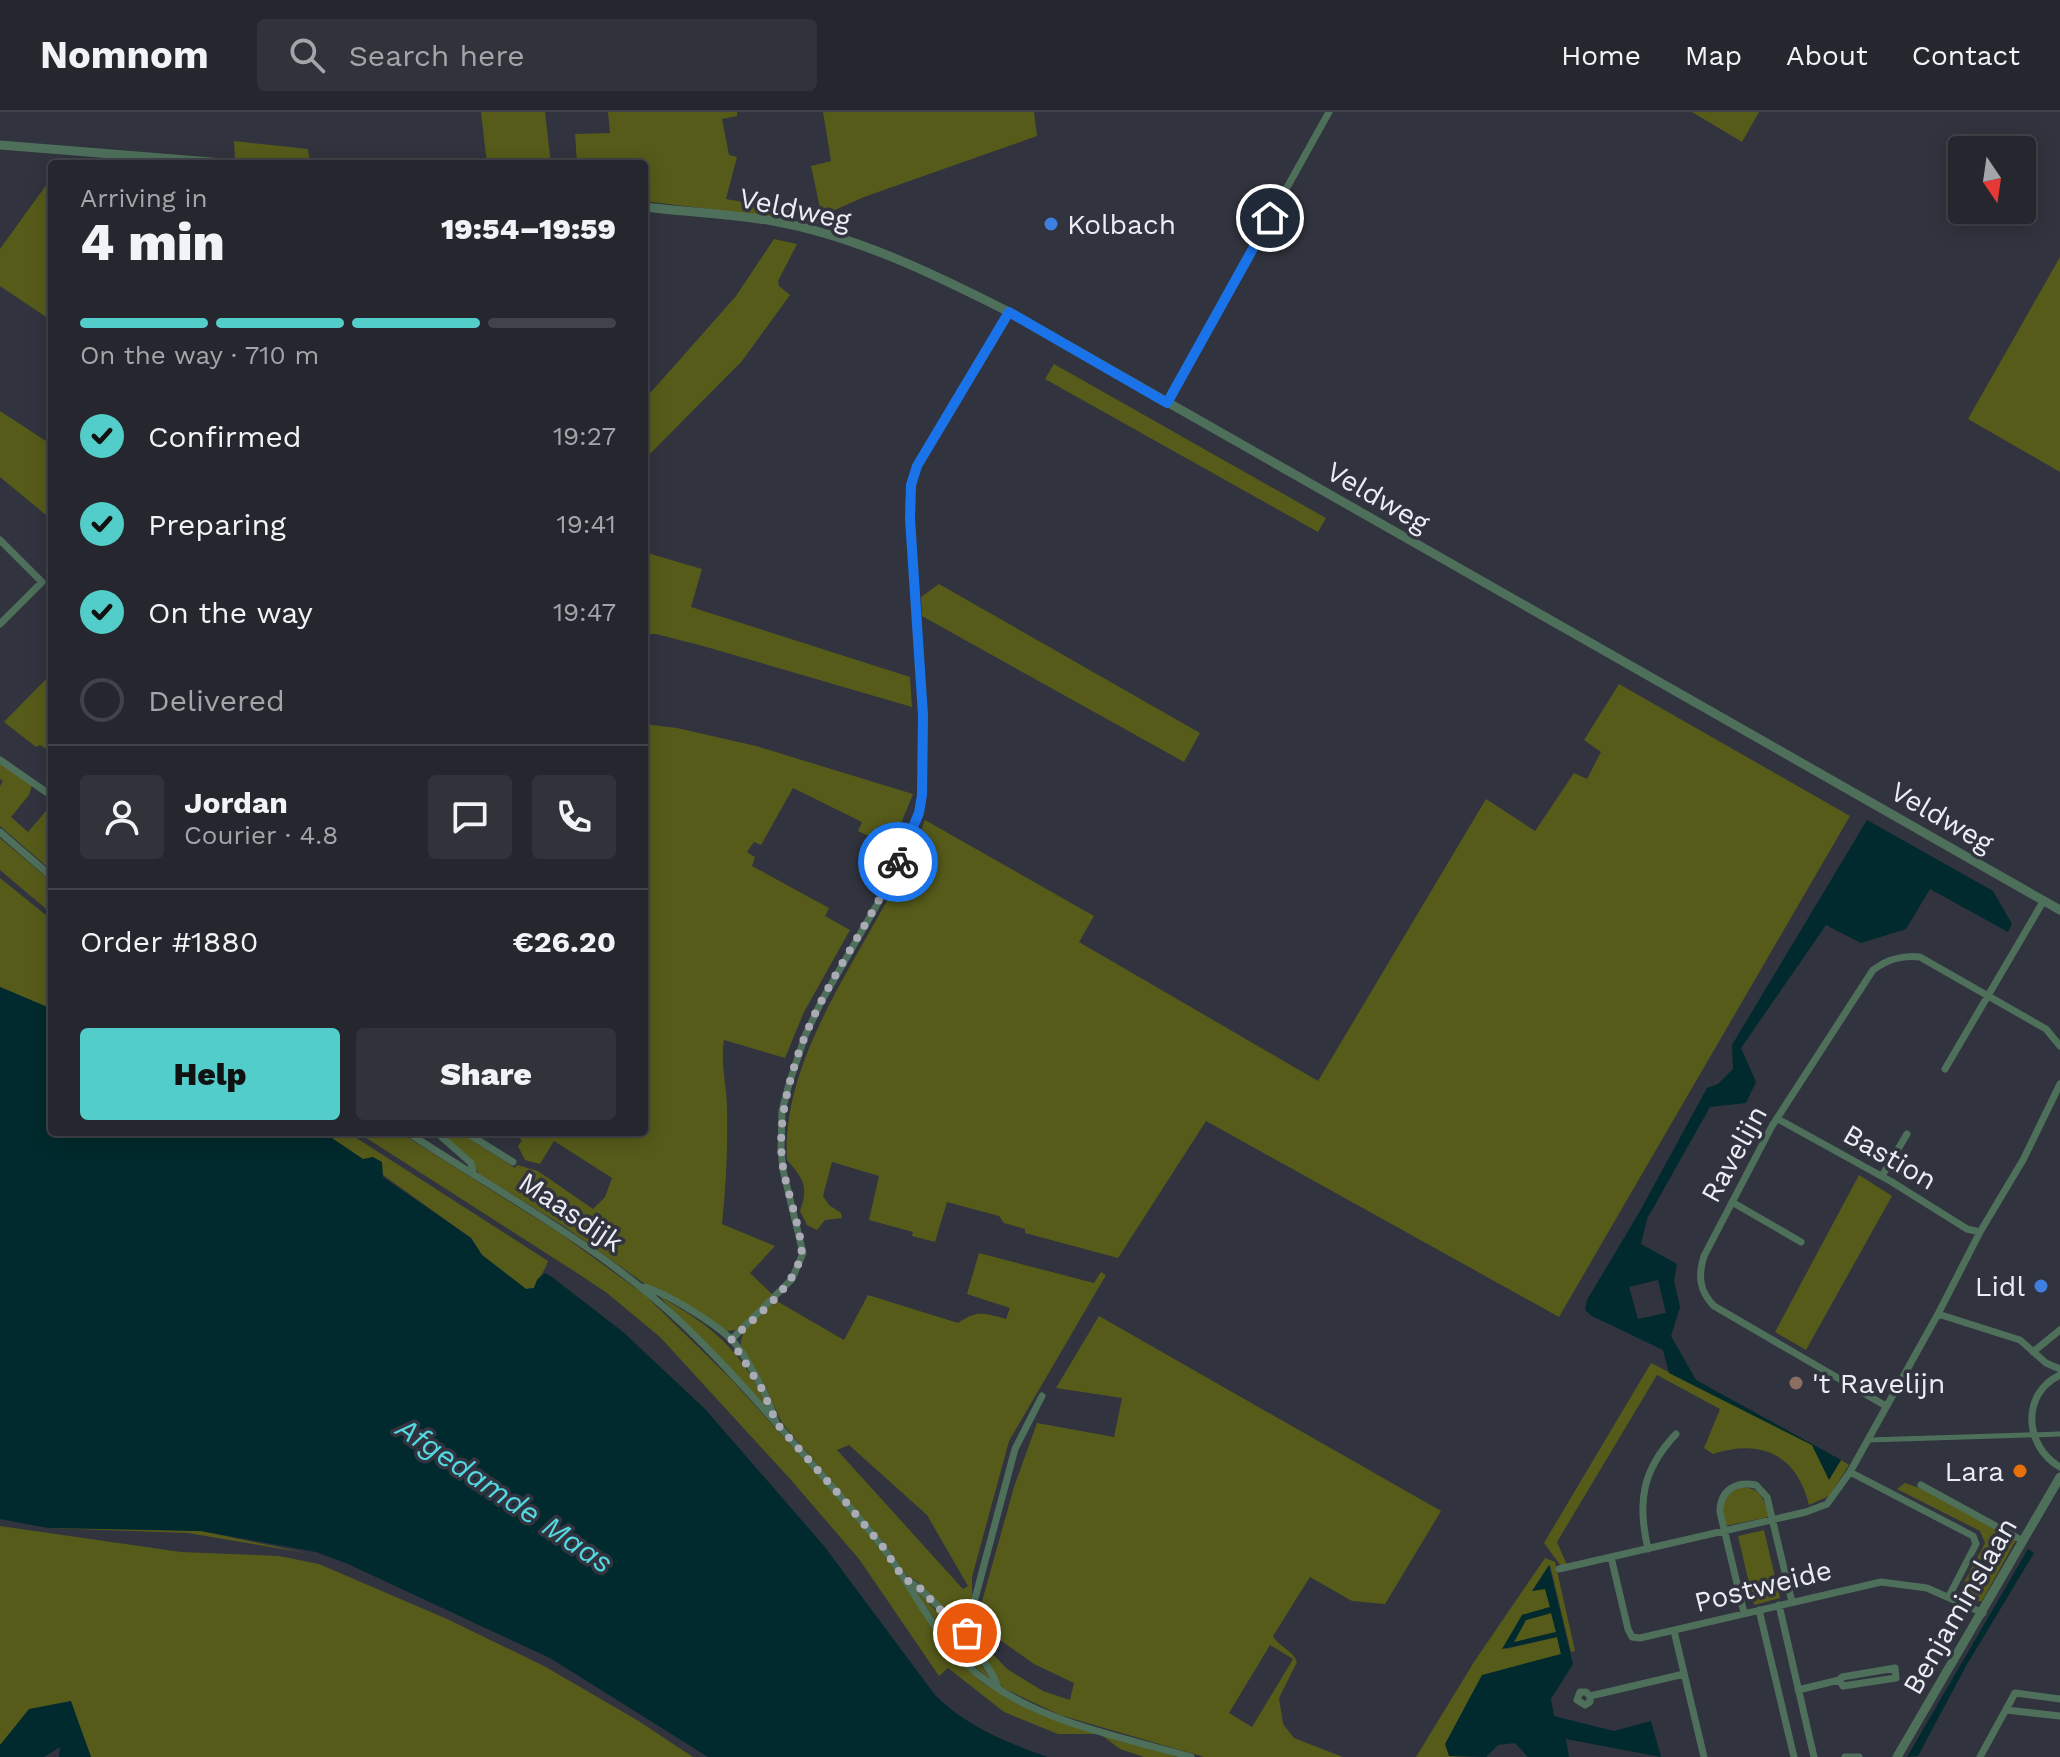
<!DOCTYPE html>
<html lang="en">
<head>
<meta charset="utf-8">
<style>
	:root { --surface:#25262e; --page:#31323a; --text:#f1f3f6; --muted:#a3a5aa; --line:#42434a; --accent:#53cdca }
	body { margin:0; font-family:"Work Sans",sans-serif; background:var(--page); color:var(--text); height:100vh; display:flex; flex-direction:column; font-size:30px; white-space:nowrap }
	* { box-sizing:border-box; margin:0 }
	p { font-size:26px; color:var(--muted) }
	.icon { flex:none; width:44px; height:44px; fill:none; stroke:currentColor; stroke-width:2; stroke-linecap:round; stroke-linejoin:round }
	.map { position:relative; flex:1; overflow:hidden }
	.panel { position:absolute; left:48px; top:48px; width:600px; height:976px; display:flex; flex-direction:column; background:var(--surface); border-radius:8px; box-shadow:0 4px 20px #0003,0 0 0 2px var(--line) }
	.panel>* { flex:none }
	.needle { width:52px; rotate:167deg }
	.tools { position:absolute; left:1948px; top:24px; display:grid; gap:16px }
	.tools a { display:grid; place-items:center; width:88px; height:88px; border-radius:8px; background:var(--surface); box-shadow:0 4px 20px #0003,0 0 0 2px var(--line); font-size:40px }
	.pin { position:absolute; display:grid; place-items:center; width:68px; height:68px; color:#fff; margin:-34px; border:4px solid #fff; border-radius:50%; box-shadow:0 2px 8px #0007 }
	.courier { position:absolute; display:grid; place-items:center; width:80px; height:80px; margin:-40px; border:6px solid #1a73e8; border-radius:50%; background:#fff; color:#222; box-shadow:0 2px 10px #0007 }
	.head em { font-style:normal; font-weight:800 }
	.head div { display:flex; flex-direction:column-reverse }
	.head { display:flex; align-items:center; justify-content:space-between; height:136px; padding:0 32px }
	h1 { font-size:52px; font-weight:800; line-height:60px }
	.bar { display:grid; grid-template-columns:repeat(4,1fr); gap:12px 8px; align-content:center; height:96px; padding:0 32px }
	.bar i { height:10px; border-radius:6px; background:var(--line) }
	.bar .on { background:var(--accent) }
	.bar p { grid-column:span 4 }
	.line { display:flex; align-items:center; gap:20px; padding:0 32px; border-top:2px solid var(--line) }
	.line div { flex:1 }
	.round { display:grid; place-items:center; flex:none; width:84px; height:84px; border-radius:8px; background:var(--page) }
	ol { padding:0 32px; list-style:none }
	li { display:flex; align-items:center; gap:24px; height:88px }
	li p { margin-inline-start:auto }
	li .icon { padding:8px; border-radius:50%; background:var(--accent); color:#111; stroke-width:4 }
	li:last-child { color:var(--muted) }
	li i { width:44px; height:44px; border:4px solid var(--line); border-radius:50% }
	.primary-button { display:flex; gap:16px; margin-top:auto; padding:16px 32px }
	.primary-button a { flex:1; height:92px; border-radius:8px; background:var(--accent); color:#111; font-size:32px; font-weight:800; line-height:92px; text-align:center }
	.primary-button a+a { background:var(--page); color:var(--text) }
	header { display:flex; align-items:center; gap:48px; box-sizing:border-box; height:112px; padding:0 40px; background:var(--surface); border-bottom:2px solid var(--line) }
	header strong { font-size:38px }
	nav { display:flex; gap:44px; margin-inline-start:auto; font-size:28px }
	.search { width:560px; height:72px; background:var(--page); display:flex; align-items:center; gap:20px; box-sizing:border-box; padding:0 28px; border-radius:8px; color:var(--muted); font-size:30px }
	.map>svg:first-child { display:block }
</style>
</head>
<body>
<header>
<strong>Nomnom</strong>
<div class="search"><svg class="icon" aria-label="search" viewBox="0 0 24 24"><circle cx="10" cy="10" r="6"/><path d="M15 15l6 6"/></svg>Search here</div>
<nav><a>Home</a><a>Map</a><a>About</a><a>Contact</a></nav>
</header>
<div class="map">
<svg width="2060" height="1645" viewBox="0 0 2060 1645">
	<rect width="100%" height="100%" fill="#31333e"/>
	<!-- green -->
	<path fill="#565b1a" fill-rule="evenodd" d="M481 0H545L551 52H487Z
		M608 0H737V4L722 7 729 43 737 45 726 87 793 99 791 107 644 89V52H577L575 22 610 21Z
		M823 0H1034L1037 24 864 85 828 101 821 108V112L803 109 820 96 811 54 831 49Z
		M1692 0H1759L1742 30Z
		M234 29 308 37 310 52H274L235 47Z
		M52 65V190L50 193 52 209 0 174V137Z
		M774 127 797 132 778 169 779 174 790 183 742 249 644 348V288L736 184Z
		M2060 145V360L1968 307Z
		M1054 252 1326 406 1318 420 1045 267Z
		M0 299 52 333V408L0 365Z
		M644 440 702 457 691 495 910 565 912 595 703 534 656 522H644Z
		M939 472 1200 621 1184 650 922 504 921 485Z
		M52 561V636L50 639 40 633 36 635 4 610Z
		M1619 572 1850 704 1559 1205 1206 1009 1118 1146 1025 1121V1117L1004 1111 999 1104 947 1090 935 1130 912 1124 913 1120 869 1108 879 1064 832 1050 823 1084 829 1093 841 1101 842 1106 825 1108 817 1118 807 1113 800 1099C809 1075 803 1066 787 1048 780 930 886 817 925 708L1094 804 1079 830 1318 969 1486 687 1535 719 1574 661 1587 667 1601 640 1584 628Z
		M644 612 677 616 756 634 913 682 883 755 876 751 884 731 858 719 862 710 793 676 761 733 754 730 747 740 755 745 752 754 829 796 825 804 850 818 804 900 785 946 724 928C720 951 727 974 727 997 728 1036 726 1073 722 1112L775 1134 750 1161 773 1183 737 1218 726 1219 660 1177 645 1172 565 1115 479 1062 473 1051 439 1020H459L515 1056 517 1053 538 1059 593 1097 605 1085 612 1066 554 1029 540 1052 525 1048 518 1034 522 1028 511 1020H644Z
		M0 652 32 673 29 683 11 705 28 720 52 692V759L0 714V674L3 669 0 667Z
		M0 726 52 770V802L0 758Z
		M0 766 52 808V897L0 875Z
		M323 1020H347L548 1149C544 1162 538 1164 534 1176L526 1177 482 1143 471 1126Z
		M357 1020H399L561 1122 645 1183 731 1267 842 1390 880 1437 949 1540 984 1572 1034 1600 1177 1645H1144L1120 1637 1100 1622H1058L1004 1600 948 1556 939 1564 859 1447 791 1368 660 1225 607 1181 577 1161Z
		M1859 1063 1892 1084 1806 1238 1775 1220Z
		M979 1141 1094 1171 1101 1160 1106 1163 1009 1329 972 1465V1484L963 1519 918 1470 906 1463 886 1433 782 1311 765 1274 741 1237C738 1216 761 1202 775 1188L844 1228 868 1183 958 1211C978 1198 982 1201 1006 1207L1010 1196 967 1182ZM849 1333 927 1403 968 1474 963 1477 837 1338Z
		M659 1184C714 1215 744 1240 769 1299Z
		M1099 1204 1441 1399 1385 1492 1352 1489 1310 1465 1273 1524C1279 1535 1293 1538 1297 1550L1279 1586 1283 1612 1294 1626 1343 1645H1204L1060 1603 1003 1576 974 1533 973 1521 1007 1557 1043 1579 1070 1588 1074 1571 1034 1552 976 1511 1014 1375 1037 1311 1114 1325 1122 1286 1056 1276ZM1270 1533 1293 1547 1252 1615 1229 1601Z
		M1651 1251 1812 1333 1829 1367 1841 1348 1849 1353 1829 1384 1809 1393C1797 1343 1761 1326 1713 1342L1704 1336 1720 1297 1657 1263 1557 1430 1567 1453 1561 1454 1544 1431Z
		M1905 1371 1928 1379 2016 1428 1982 1489 1973 1490 1962 1484 1960 1478 1985 1431 1980 1419 1897 1377Z
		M1739 1375C1761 1375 1764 1386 1769 1405L1725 1414C1722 1396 1721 1384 1739 1375Z
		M0 1414 181 1440 279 1444 319 1452 447 1507 544 1554 637 1608 693 1645H91L70 1589 9 1624 0 1633Z
		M62 1415 201 1419 306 1441 188 1421 48 1416Z
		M1764 1418 1780 1486 1754 1493 1738 1424Z
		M1545 1446 1555 1450 1575 1539 1571 1540 1550 1453 1533 1479 1545 1476 1550 1495 1522 1503 1506 1537 1557 1525 1561 1542 1449 1644 1472 1645H1416L1474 1550Z
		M913 1474 966 1531 992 1569C958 1542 936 1511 913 1474Z
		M1552 1501 1556 1520 1513 1531 1526 1508Z"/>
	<!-- water -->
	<path fill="#002a2d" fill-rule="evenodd" d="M1867 708 1993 779 2012 812 2008 820 1930 777 1906 817 1861 831 1826 813 1741 936 1756 970 1746 991 1710 995 1647 1107 1641 1132 1677 1152 1674 1169 1680 1195 1671 1224 1696 1268 1841 1348 1829 1368 1812 1333 1669 1261 1663 1238 1592 1204 1585 1198 1587 1188 1640 1099 1707 976 1718 972 1733 957 1732 933ZM1658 1168 1666 1201 1638 1207 1629 1175Z
		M0 875 52 897V1020H323L363 1047 373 1045 382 1050 383 1065 471 1126 482 1143 526 1177 534 1176 537 1168 545 1161 552 1165 623 1220 705 1297 824 1434 935 1583C966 1614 1007 1631 1048 1645H708L550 1546 348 1452 316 1440 201 1419 48 1416 0 1407Z
		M1992 1425 2003 1430 2004 1436 1979 1480 1976 1481 1968 1476C1969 1459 1982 1446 1993 1434Z
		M2028 1437 2034 1441 1966 1554 1918 1644 1907 1645Z
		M1549 1453 1573 1552 1551 1587 1554 1604 1614 1619 1651 1609 1661 1645 1566 1627 1569 1645H1528L1515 1631 1498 1633 1486 1645 1449 1644 1445 1632 1482 1563 1561 1542 1557 1525 1502 1537 1522 1503 1550 1495 1545 1477 1532 1479ZM1551 1501 1556 1520 1514 1530 1526 1508Z
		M71 1589 91 1645H59L60 1635 44 1645H0V1633L29 1597Z"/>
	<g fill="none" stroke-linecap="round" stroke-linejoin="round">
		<!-- pedestrian -->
		<path stroke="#4e705b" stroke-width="5" d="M1869 1328 2060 1322"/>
		<!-- minor -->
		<path stroke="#4e705b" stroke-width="7" d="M1167 291 1329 0
			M0 428 42 470 0 512
			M0 648 52 684
			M0 720 52 765
			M1945 957 2044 788
			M1778 1007 1892 1070 1967 1117 1980 1120
			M407 1020C502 1083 606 1137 688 1217 727 1255 763 1296 799 1337 827 1369 855 1400 881 1433 917 1480 938 1535 988 1570 1047 1612 1123 1625 1191 1645
			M436 1020 471 1051 474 1063
			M465 1020 513 1050
			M1882 1064 1907 1022
			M1732 1090 1801 1130
			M645 1175C668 1182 713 1210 731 1227 747 1244 769 1287 776 1310
			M1938 1202 2020 1228 2046 1251 2060 1257
			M731 1228 792 1167 803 1141 783 1058 781 1037 782 999 789 972 805 924 821 890 886 777 919 701 922 683 923 603 909 390 917 354 1009 200
			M2033 1240 2060 1218
			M2060 1263C2020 1282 2025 1335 2060 1355
			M1886 1294 1714 1194C1699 1179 1698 1163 1704 1144L1772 1014 1873 858C1888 847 1902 843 1920 845L2046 917 2060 934
			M1850 1360 1973 1424 1976 1432 1949 1484
			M1921 1373 2023 1429
			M1648 1437C1637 1390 1642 1358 1676 1322
			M1611 1445 1628 1517 1632 1525 1640 1526 1881 1470 1927 1476 1983 1501
			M1559 1457 1806 1400 1827 1392 1850 1360 1938 1202 1980 1120 2023 1048 2060 972
			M906 1468C931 1480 990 1549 998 1576
			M1779 1493 1814 1645
			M1759 1498 1794 1645
			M1744 1501 1720 1400C1720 1378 1736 1369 1756 1373L1767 1385 1792 1490
			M1674 1519 1704 1645
			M965 1524 1015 1337 1042 1284
			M1798 1578 1839 1568 1843 1574 1896 1566 1895 1556 1842 1565 1839 1568
			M1590 1584 1586 1580H1580L1577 1588 1585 1593 1590 1590V1584L1684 1562
			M2006 1598 2060 1604
			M1845 1645H1859
			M1980 1645 2015 1581 2060 1587"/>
		<!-- tertiary -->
		<path stroke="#4e705b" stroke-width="9" d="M0 33 236 52
			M644 95C687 100 731 102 773 109 856 124 934 162 1009 200L2060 798
			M1897 1645 2060 1365"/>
	</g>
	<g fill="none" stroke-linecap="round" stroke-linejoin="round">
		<!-- done -->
		<path stroke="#aaabb4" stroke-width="8" stroke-dasharray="0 14.4" d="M898 750C867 819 817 880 795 952 784 988 777 1024 784 1061 787 1078 805 1131 801 1144 792 1178 756 1204 731 1228L762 1277 777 1312 844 1388 883 1435 904 1467 917 1473 965 1524 967 1521"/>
		<!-- route -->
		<path stroke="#1a73e8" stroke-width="10" d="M898 750 919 701 922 683 923 603 910 407 911 373 917 354 1009 200 1167 291 1270 106"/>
	</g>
	<!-- markers -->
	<g fill="#3f7fe0" stroke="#31333e" stroke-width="3">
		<circle cx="1051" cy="112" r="8"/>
		<circle cx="2041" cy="1174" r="8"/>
	</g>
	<circle fill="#8d6e63" stroke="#31333e" stroke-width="3" cx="1796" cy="1271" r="8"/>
	<circle fill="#e8710a" stroke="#31333e" stroke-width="3" cx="2020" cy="1359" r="8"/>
	<g text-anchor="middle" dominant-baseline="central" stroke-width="7" stroke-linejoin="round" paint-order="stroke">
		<!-- street labels -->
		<g font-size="28" fill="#ebecf4" stroke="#31333e">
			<text transform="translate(795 97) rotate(12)">Veldweg</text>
			<text transform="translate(1378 385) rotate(30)">Veldweg</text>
			<text transform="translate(1942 705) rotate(30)">Veldweg</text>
			<text transform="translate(1734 1042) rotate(-61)">Ravelijn</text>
			<text transform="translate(1890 1045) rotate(30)">Bastion</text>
			<text transform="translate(571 1100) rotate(34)">Maasdijk</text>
			<text transform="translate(1763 1474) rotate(-14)">Postweide</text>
			<text transform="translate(1960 1494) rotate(-60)">Benjaminslaan</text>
		</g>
		<!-- poi labels -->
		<g font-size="28" fill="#ebecf4" stroke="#31333e" text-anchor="start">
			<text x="1067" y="112">Kolbach</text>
			<text x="2025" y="1174" text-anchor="end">Lidl</text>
			<text x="1812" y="1271">'t Ravelijn</text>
			<text x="2004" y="1359" text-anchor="end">Lara</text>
		</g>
		<!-- water labels -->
		<g font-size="30" font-style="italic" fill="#53d8e1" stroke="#31333e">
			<text transform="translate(505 1383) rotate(34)">Afgedamde Maas</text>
		</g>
	</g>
</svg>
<div class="tools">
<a><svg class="needle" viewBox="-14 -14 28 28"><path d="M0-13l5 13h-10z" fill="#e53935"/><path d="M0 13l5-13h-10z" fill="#a3a5aa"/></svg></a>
</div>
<div class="pin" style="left:967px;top:1521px;background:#ea580c"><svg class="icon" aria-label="bag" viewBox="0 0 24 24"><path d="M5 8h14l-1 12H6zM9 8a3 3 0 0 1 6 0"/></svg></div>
<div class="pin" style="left:1270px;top:106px;background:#1f2937"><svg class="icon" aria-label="home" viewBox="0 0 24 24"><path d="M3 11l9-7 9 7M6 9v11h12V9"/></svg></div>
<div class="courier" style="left:898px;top:750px"><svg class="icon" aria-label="bike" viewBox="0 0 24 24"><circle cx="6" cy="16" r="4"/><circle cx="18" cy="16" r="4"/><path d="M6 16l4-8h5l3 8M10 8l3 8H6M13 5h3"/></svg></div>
<section class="panel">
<div class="head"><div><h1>4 min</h1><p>Arriving in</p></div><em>19:54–19:59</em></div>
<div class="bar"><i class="on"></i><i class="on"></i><i class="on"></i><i></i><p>On the way · 710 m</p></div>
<ol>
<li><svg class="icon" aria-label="check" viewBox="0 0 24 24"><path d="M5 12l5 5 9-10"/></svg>Confirmed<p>19:27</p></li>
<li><svg class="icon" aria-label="check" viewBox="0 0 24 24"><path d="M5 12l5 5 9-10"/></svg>Preparing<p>19:41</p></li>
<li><svg class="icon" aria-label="check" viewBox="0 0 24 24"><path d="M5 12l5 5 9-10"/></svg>On the way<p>19:47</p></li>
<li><i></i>Delivered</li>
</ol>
<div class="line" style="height:144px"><a class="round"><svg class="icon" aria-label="person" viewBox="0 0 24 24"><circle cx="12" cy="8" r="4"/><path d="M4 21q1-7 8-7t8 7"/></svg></a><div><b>Jordan</b><p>Courier · 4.8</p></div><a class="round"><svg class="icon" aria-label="chat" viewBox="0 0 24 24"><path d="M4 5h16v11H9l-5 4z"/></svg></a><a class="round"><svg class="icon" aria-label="phone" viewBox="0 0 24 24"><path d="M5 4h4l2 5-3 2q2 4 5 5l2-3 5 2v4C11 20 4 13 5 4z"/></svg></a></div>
<div class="line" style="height:104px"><div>Order #1880</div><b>€26.20</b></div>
<div class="primary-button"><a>Help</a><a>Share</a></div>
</section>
</div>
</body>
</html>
